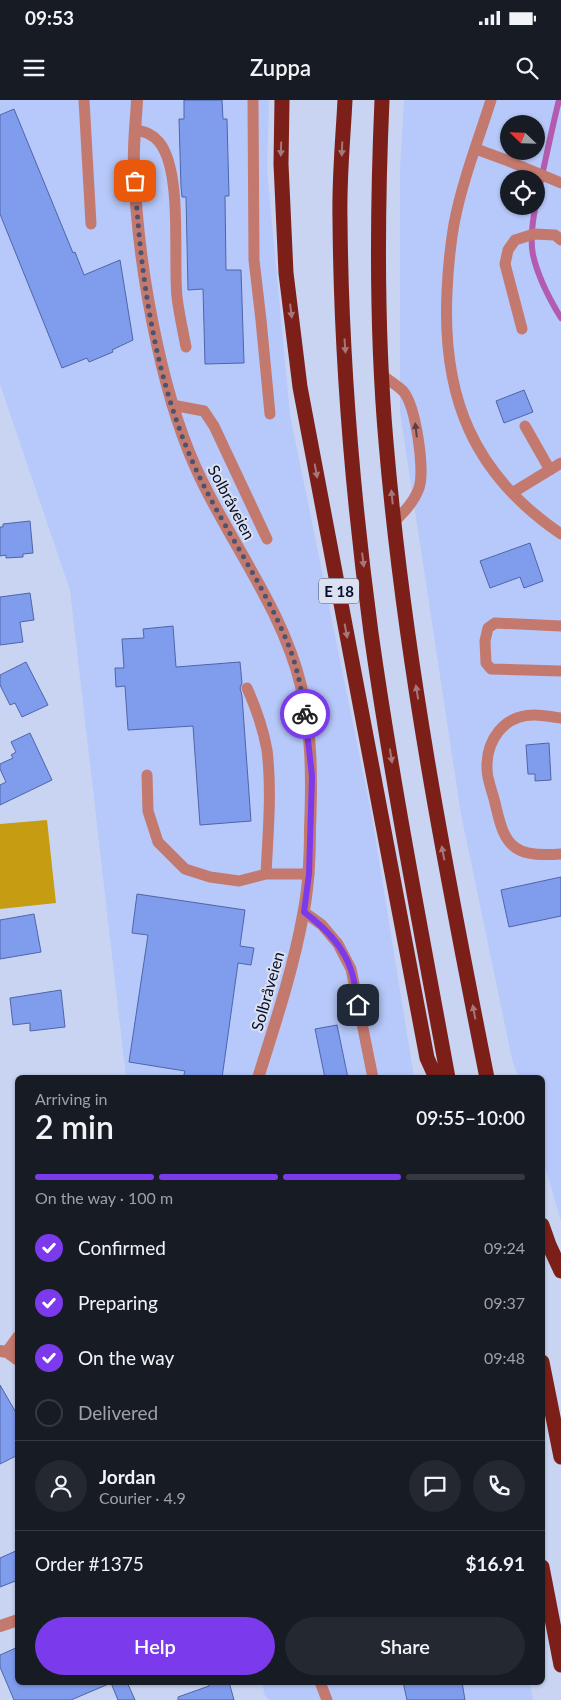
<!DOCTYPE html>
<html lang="en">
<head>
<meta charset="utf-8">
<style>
	:root { --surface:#171b24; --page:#242831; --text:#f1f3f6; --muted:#9ea1a6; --line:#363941; --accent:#7c3aed }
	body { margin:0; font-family:Lato,sans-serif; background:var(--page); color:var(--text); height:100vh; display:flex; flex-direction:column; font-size:19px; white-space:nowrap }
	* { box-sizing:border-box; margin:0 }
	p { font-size:16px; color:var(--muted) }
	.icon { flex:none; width:28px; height:28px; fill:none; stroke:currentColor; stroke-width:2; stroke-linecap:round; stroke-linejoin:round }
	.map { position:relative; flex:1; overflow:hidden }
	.panel { position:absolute; left:15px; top:975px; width:530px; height:610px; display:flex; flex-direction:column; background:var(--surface); border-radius:8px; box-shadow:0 1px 4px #0004 }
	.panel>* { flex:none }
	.needle { width:32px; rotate:293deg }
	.fabs { position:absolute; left:500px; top:15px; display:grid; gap:10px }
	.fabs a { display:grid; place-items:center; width:45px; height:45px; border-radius:50%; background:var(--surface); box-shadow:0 1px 4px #0004; font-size:25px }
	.pin { position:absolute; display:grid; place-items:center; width:42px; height:42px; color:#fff; margin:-21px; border-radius:10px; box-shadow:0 2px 8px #0006 }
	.courier { position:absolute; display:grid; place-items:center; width:50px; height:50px; margin:-25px; border:4px solid #7c3aed; border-radius:50%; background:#fff; color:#222; box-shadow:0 1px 6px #0007 }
	.headline em { font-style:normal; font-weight:600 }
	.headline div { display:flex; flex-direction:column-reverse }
	.headline { display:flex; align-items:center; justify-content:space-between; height:85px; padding:0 20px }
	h1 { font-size:32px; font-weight:600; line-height:38px }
	.bar { display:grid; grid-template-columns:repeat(4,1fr); gap:8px 5px; align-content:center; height:60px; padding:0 20px }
	.bar i { height:6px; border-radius:4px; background:var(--line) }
	.bar .current { background:var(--accent) }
	.bar p { grid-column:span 4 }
	.line { display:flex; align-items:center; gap:12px; padding:0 20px; border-top:1px solid var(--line) }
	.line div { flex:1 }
	.round { display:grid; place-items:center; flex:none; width:52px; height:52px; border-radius:26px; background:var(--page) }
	ol { padding:0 20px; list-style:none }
	li { display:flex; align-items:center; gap:15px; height:55px }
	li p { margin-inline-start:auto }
	li .icon { padding:5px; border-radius:50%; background:var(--accent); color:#fff; stroke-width:4 }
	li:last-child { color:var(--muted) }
	li i { width:28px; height:28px; border:2px solid var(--line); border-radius:50% }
	.primary-button { display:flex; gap:10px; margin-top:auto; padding:10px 20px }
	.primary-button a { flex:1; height:58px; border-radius:30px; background:var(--accent); color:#fff; font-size:20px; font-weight:600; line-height:58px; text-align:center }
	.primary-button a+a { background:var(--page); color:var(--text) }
	.status { display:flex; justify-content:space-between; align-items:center; height:35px; padding:0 25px; background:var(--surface); direction:ltr }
	.status svg { height:14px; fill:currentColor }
	header { display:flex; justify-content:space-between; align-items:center; height:65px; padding:0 20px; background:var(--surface); font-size:22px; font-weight:600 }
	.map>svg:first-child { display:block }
</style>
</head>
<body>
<div class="status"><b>09:53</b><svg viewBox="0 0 49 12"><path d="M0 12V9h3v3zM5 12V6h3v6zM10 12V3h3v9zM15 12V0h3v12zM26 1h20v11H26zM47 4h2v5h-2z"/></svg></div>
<header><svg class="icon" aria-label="menu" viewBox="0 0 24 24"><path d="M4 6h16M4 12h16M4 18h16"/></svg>Zuppa<svg class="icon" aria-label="search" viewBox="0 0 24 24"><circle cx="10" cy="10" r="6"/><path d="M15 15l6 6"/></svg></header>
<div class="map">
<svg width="561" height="1600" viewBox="0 0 561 1600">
	<rect width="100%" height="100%" fill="#c8d4f2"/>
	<!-- built -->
	<path fill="#b6c9fa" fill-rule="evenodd" d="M0 0H269L267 70 290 315 372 717 414 977H126L70 490 0 284Z
		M404 0H561V1121L543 1060 542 978 518 977 512 959 461 714 400 312V69ZM509 24H536V51H509ZM509 79H536V106H509Z
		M263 1583H530L533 1600H269L264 1594Z"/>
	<!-- green -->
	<path fill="#c69c12" d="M47 720 56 803 0 809V724Z"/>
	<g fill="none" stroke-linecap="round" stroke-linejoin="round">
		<!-- stream -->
		<path stroke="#b25baf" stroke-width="6" d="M559 0C553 24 548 48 543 71 538 96 528 130 533 155 538 177 550 200 561 218"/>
	</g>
	<!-- building -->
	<path fill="#809ced" stroke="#4f65a8" d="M184 0H222L223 19H227L229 96H225L226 170H241L244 263 205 264 203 189 188 190 186 97H182L181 87 179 19H184Z
		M14 9 73 153 75 152 84 175 120 160 133 240 112 250 113 252 89 262 87 258 62 268 0 114V15Z
		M524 290 533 312 504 323 496 301Z
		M30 421 33 453 23 454V457L6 458V455L0 456V427H3V424Z
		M530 443 543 481 524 488 520 477 490 488 480 461Z
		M30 493 34 520 20 522 23 542 0 545V497Z
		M173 526 176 567 240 562 242 583 240 588 242 596 251 721 200 725 193 626 128 630 125 586 116 587 115 568H124L122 539 144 538 143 529Z
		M26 562 48 605 22 617 15 603 10 605 0 585V575Z
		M30 633 52 680 0 705V685L6 682 0 669V664L13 658 11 655 16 652 11 642Z
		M549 643 551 680 535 681V674H528L526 645Z
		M561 777V816L509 827 501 790Z
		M137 794 245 810 240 846 254 848 251 865 238 863 222 978H183L185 971 129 962 148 835 132 833Z
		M34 814 41 852 0 859V820Z
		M61 890 65 927 30 931V923L13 925 10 898Z
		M337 925 348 978H325L315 929Z
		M0 1285 18 1316V1355L0 1364Z
		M18 1450V1480L0 1487V1458Z
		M18 1547V1582H127L135 1600H118L111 1583 71 1600H14L0 1567V1555Z
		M208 1582H229L234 1600H178V1597L209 1586Z
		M403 1582H462L465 1600H407Z"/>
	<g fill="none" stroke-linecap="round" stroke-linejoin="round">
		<!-- service -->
		<path stroke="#c4796f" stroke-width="11" d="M84 0 91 124
			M253 0 254 160 261 220 270 314
			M491 0C478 41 462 82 454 124 450 147 448 169 447 192 442 297 473 374 561 434
			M136 30C146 32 152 34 159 42 183 71 173 159 177 197 179 214 183 231 186 247
			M476 49 506 60 561 83
			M522 229 505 164 508 150 515 140 534 134 555 135 561 140
			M381 274C388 280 397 285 403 291 416 306 425 370 419 388 414 402 404 412 394 422
			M172 305 204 311 214 326 267 439
			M525 326 550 370
			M512 393 561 363
			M561 526 495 523 488 528 485 541 486 563 491 569 561 571
			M247 588C256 608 263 628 267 650 272 691 268 733 266 774
			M561 618C552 617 543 615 534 615 503 615 486 641 487 669 487 680 493 693 495 703 499 718 502 739 516 748 527 756 548 755 561 754
			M147 675 148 711 158 742 185 769 210 777 239 781 266 774H309
			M304 812 322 825 338 844 351 869 373 978
			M320 1582 327 1600"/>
		<!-- minor -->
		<path stroke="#c4796f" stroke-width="12" d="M137 0C136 22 133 44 134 66 136 126 144 185 157 244 167 290 180 336 201 379 234 448 283 511 301 586 312 633 312 681 310 728 310 757 309 786 303 815 293 870 275 924 258 978
			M0 1251 7 1252 18 1237
			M7 1252 18 1260
			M0 1526 18 1520"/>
		<!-- motorway -->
		<path stroke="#7c1f18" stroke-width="15" d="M282 0 281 64 286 173 300 287 427 958 436 978
			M345 0C343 39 339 79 340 119 341 256 353 398 371 533 392 682 421 830 448 978
			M382 0C377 114 376 228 386 342 404 556 445 767 487 978
			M542 1125 549 1145 561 1171
			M542 1262 561 1357
			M542 1467 561 1565"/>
	</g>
	<!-- one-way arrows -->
	<defs><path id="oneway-solid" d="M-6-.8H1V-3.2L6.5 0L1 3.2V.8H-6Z" transform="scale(1.25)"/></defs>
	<g fill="#a7767a">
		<use href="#oneway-solid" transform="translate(281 49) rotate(92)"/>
		<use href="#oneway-solid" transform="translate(342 49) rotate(92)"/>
		<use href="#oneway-solid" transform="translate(291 211) rotate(83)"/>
		<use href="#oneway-solid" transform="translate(345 246) rotate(86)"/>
		<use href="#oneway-solid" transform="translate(316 371) rotate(79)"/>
		<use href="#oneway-solid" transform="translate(392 397) rotate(-96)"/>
		<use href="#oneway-solid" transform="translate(363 460) rotate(83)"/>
		<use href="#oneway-solid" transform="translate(346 531) rotate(79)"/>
		<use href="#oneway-solid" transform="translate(417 592) rotate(-99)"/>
		<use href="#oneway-solid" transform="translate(391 656) rotate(81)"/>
		<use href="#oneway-solid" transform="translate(443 753) rotate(-101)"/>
		<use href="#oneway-solid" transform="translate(474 912) rotate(-101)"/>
	</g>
	<use fill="#5c3e48" href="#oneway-solid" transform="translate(416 330) rotate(-97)"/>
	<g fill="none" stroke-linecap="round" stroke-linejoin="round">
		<!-- done -->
		<path stroke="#4b536f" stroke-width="5" stroke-dasharray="0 9" d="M135 81C141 182 156 288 201 380 228 435 265 487 288 544 297 566 302 591 305 614"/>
		<!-- route -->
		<path stroke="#7c3aed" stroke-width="6" d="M305 614 312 676 309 774 304 812C324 827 343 845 351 870 355 881 356 894 358 905"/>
	</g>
	<g text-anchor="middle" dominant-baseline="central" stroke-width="4" stroke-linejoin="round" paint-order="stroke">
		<!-- shield labels -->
		<rect fill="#dbe1f1" stroke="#474d64" stroke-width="1" x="319" y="478.5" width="40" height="25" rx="4"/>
		<g font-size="15" font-weight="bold" fill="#070e28">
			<text x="339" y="491">E 18</text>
		</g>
		<!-- street labels -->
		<g font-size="16" fill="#070e28" stroke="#dbe1f1">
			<text transform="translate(232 402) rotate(62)">Solbråveien</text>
			<text transform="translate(267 891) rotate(-74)">Solbråveien</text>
		</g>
	</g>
</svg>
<div class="fabs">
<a><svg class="needle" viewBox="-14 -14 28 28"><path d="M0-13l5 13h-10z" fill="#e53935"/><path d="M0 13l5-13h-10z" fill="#9ea1a6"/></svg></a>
<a><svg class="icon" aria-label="locate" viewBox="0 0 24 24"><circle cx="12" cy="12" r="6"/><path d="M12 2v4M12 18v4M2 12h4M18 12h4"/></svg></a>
</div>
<div class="pin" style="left:135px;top:81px;background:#ea580c"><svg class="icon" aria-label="bag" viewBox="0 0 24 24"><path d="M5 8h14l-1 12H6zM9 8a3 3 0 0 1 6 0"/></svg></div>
<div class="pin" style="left:358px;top:905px;background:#1f2937"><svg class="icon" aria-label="home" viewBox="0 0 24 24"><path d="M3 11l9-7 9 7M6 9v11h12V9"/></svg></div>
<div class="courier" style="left:305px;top:614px"><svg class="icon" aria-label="bike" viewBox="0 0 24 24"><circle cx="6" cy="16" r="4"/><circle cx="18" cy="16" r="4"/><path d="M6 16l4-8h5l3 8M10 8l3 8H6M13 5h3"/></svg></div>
<section class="panel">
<div class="headline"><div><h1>2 min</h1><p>Arriving in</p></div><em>09:55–10:00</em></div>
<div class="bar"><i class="current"></i><i class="current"></i><i class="current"></i><i></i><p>On the way · 100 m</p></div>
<ol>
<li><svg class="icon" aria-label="check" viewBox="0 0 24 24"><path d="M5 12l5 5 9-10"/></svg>Confirmed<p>09:24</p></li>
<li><svg class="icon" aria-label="check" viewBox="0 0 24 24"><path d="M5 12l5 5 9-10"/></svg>Preparing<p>09:37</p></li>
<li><svg class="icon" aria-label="check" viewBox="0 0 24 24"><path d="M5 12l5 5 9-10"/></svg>On the way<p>09:48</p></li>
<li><i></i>Delivered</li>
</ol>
<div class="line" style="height:90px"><a class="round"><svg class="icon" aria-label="person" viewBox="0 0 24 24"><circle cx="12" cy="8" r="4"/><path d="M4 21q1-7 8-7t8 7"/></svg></a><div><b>Jordan</b><p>Courier · 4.9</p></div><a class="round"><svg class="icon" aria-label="chat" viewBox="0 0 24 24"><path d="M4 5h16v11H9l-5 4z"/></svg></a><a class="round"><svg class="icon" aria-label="phone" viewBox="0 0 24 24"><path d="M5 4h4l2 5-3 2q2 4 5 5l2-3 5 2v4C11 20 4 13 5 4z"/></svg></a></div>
<div class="line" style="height:65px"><div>Order #1375</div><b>$16.91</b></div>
<div class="primary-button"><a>Help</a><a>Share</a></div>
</section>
</div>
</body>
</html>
